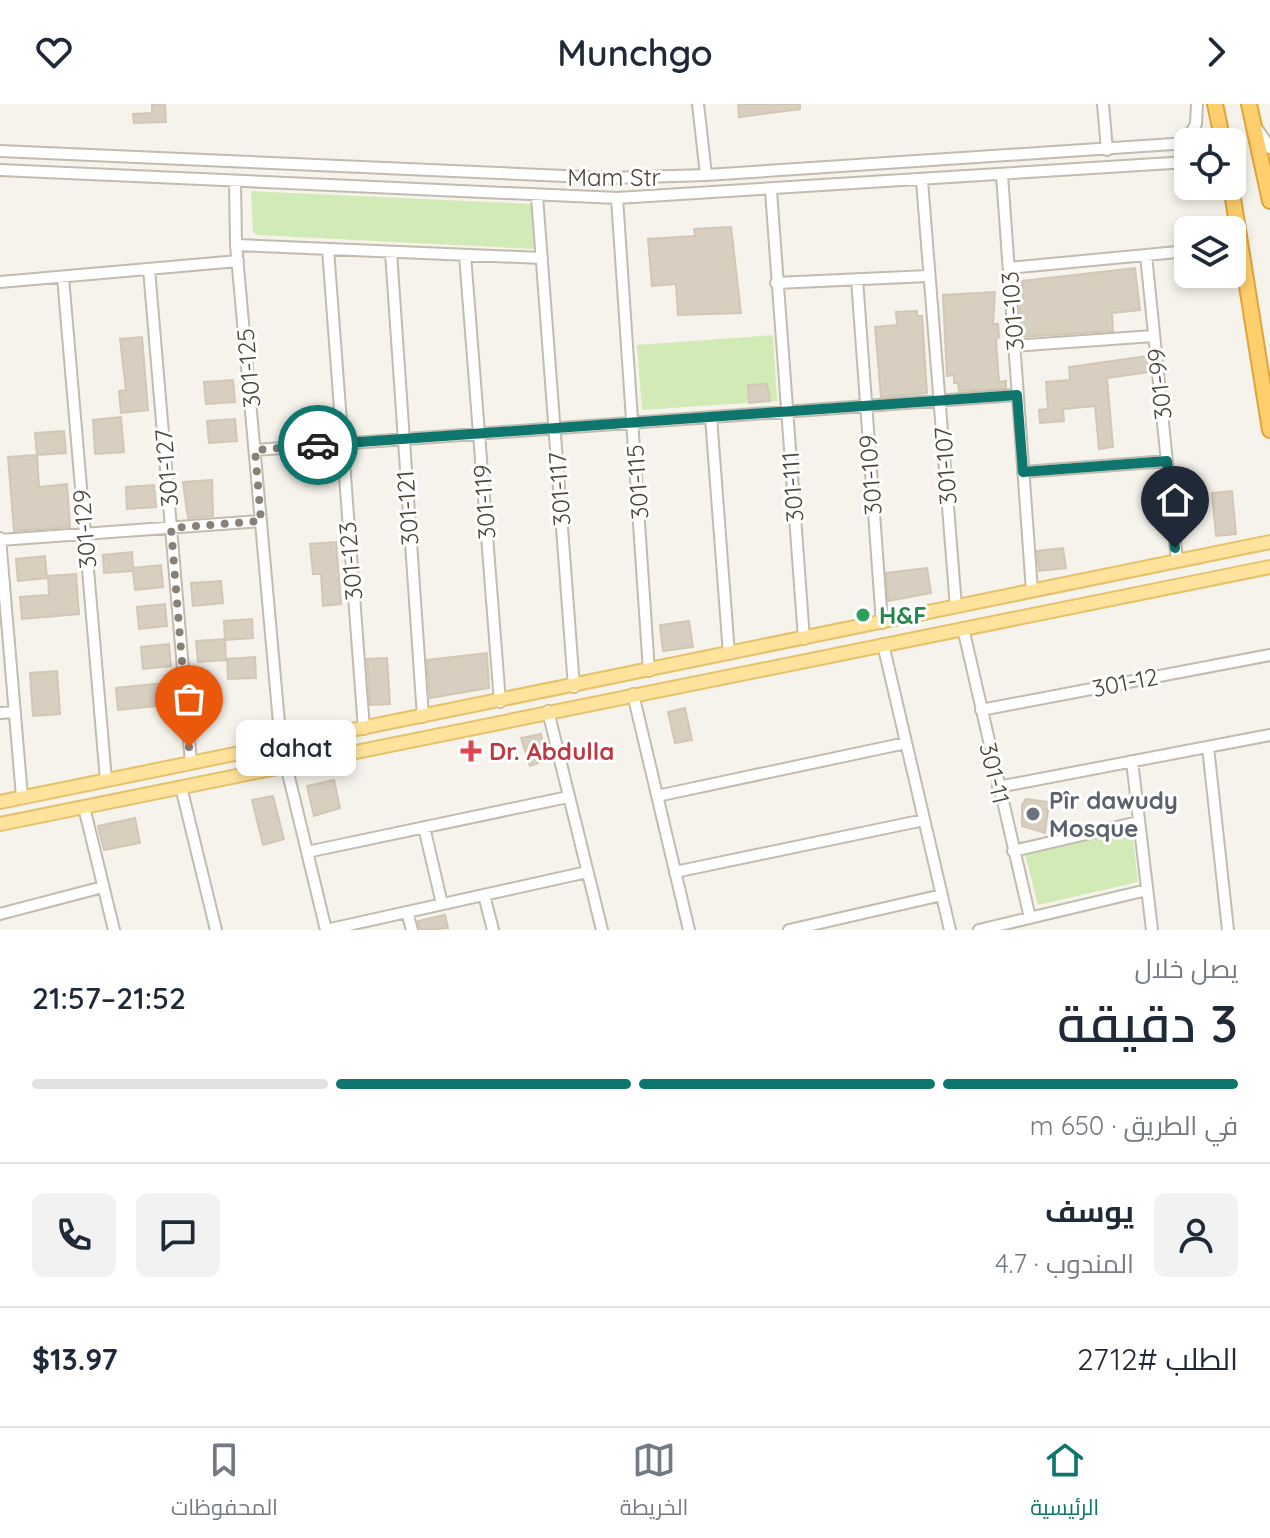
<!DOCTYPE html>
<html lang="ar">
<head>
<meta charset="utf-8">
<style>
	:root { --surface:#fff; --page:#f2f2f3; --text:#1f2937; --muted:#747a83; --line:#e0e1e3; --accent:#0f766e }
	body { margin:0; font-family:Quicksand,Cairo,sans-serif; background:var(--page); color:var(--text); direction:rtl; height:100vh; display:flex; flex-direction:column; font-size:30px; white-space:nowrap }
	* { box-sizing:border-box; margin:0 }
	p { font-size:26px; color:var(--muted) }
	.icon { flex:none; width:44px; height:44px; fill:none; stroke:currentColor; stroke-width:2; stroke-linecap:round; stroke-linejoin:round }
	.map { position:relative; height:826px; overflow:hidden; direction:ltr }
	.sheet { display:flex; flex-direction:column; background:var(--surface); flex:1 }
	.sheet>* { flex:none }
	.fabs { position:absolute; left:1174px; top:24px; display:grid; gap:16px }
	.fabs a { display:grid; place-items:center; width:72px; height:72px; border-radius:12px; background:var(--surface); box-shadow:0 4px 12px #0003; font-size:40px }
	.pin { position:absolute; display:grid; place-items:center; width:68px; height:68px; color:#fff; margin:-82px -34px; border-radius:50% 50% 50% 0; rotate:-45deg; box-shadow:0 0 8px #0007 }
	.pin .icon { rotate:45deg }
	.courier { position:absolute; display:grid; place-items:center; width:80px; height:80px; margin:-40px; border:6px solid #0f766e; border-radius:50%; background:#fff; color:#222; box-shadow:0 2px 10px #0007 }
	.bubble { position:absolute; height:56px; border-radius:12px; background:var(--surface); box-shadow:0 4px 12px #0003; font-size:26px; font-weight:600; line-height:56px; text-align:center; direction:rtl }
	.overview em { font-style:normal; font-weight:600 }
	.overview div { display:flex; flex-direction:column-reverse }
	.overview { display:flex; align-items:center; justify-content:space-between; height:136px; padding:0 32px }
	h1 { font-size:52px; font-weight:600; line-height:60px }
	.bar { display:grid; grid-template-columns:repeat(4,1fr); gap:12px 8px; align-content:center; height:96px; padding:0 32px }
	.bar i { height:10px; border-radius:6px; background:var(--line) }
	.bar .active { background:var(--accent) }
	.bar p { grid-column:span 4 }
	.line { display:flex; align-items:center; gap:20px; padding:0 32px; border-top:2px solid var(--line) }
	.line div { flex:1 }
	.round { display:grid; place-items:center; flex:none; width:84px; height:84px; border-radius:12px; background:var(--page) }
	header { display:flex; justify-content:space-between; align-items:center; height:104px; padding:0 32px; background:var(--surface); font-size:36px; font-weight:600 }
	.menu { display:flex; justify-content:space-around; align-items:center; height:112px; border-top:2px solid var(--line); background:var(--surface); font-size:22px; color:var(--muted) }
	.menu a { display:grid; justify-items:center; gap:4px }
	.menu .active { color:var(--accent) }
	.map>svg:first-child { display:block }
</style>
</head>
<body>
<header><svg class="icon" aria-label="forward" viewBox="0 0 24 24"><path d="M9 5l7 7-7 7"/></svg>Munchgo<svg class="icon" aria-label="heart" viewBox="0 0 24 24"><path d="M12 20l-8-8c-3-5 5-10 8-4 3-6 11-1 8 4z"/></svg></header>
<div class="map">
<svg width="1270" height="826" viewBox="0 0 1270 826">
	<rect width="100%" height="100%" fill="#f6f3ec"/>
	<!-- green -->
	<path fill="#d2eab5" d="M251 87 531 100 534 145 257 131 253 128Z
		M773 231 777 297 642 306 637 241Z
		M1132 726 1138 778 1038 801 1025 750Z"/>
	<!-- building -->
	<path fill="#d8cfc1" stroke="#d3c7b4" stroke-width="2" d="M152 0H165L166 18 134 19 133 10 152 9Z
		M738 0H800V5L739 13Z
		M731 123 741 209 678 211 676 180 652 182 648 135 695 132 694 125Z
		M1135 164 1140 206 1112 209 1113 227 1022 233 1019 194H1023L1022 177Z
		M995 188 993 220H998L999 233 996 236 999 278 1006 277V284L959 287 958 279H954V271L947 272 943 191Z
		M917 207V212H922L927 289 881 293 875 223 897 221 896 208Z
		M142 233 148 306 121 309 119 287 126 286 120 235Z
		M1148 252 1150 268 1107 274 1113 343 1099 345 1095 302 1063 305 1064 317 1040 319 1039 306 1048 305 1046 278 1070 276 1069 263Z
		M233 276 235 298 206 300 204 278Z
		M767 280 770 297 749 299 748 281Z
		M121 313 124 348 95 350 93 316Z
		M235 315 237 337 209 339 207 317Z
		M64 327 66 349 37 351 35 329Z
		M37 351 39 383 67 380 70 423 14 427 8 353Z
		M212 376 213 412 188 414 183 378Z
		M154 381 156 403 127 405 126 383Z
		M1232 387 1236 430 1216 432 1212 389Z
		M336 438 341 500 323 502 321 470H313L310 440Z
		M1063 444 1066 464 1039 467 1037 447Z
		M132 448 133 464 161 461 163 483 135 486 133 467 104 469 103 451Z
		M45 452 47 474 18 477 16 455Z
		M927 464 931 489 888 497 886 469Z
		M76 470 79 510 22 515 20 493 49 491 48 472Z
		M221 477 223 499 193 502 191 479Z
		M165 500 167 522 139 525 137 503Z
		M252 515 253 534 225 536 224 517Z
		M689 517 693 543 663 547 660 521Z
		M225 535 226 556 198 558 196 537Z
		M169 540 171 562 143 565 141 543Z
		M487 549 489 584 430 594 427 556Z
		M255 553 256 574 228 575 227 555Z
		M387 554 390 600 370 601 367 555Z
		M57 567 60 610 33 612 30 569Z
		M173 578 175 600 118 606 116 584Z
		M685 604 692 636 675 639 668 608Z
		M541 630 546 656 530 662 521 634Z
		M334 676 340 704 314 712 307 682Z
		M273 692 284 735 263 741 252 696Z
		M1026 695 1049 698 1045 729 1022 722V701Z
		M135 714 140 739 104 746 98 722Z
		M445 811 448 824 420 826 418 817Z"/>
	<g fill="none" stroke-linecap="round" stroke-linejoin="round">
		<defs>
			<path id="minor" d="M698 0 706 71
				M1103 0 1107 46
				M1258 26 1270 44
				M1184 40 1196 20 1197 0
				M0 47 610 74 706 71 1188 39
				M0 66 617 94 1188 58
				M1002 71 1032 487
				M235 77 236 141 281 641
				M922 77 956 503
				M771 87 804 535
				M537 92 574 583
				M617 94 649 567
				M236 141 542 154
				M328 145 364 625
				M391 148 423 613
				M465 151 500 598
				M1146 151 1177 457
				M1009 164 1188 147
				M149 165 191 659
				M63 173 106 676
				M857 175 882 519
				M0 178 238 157
				M776 179 928 172
				M1014 242 1154 232
				M711 313 729 550
				M255 346 1017 291
				M1023 368 1167 357
				M0 434 22 693
				M0 436 261 417
				M963 524 1030 814
				M883 540 950 826
				M633 590 689 826
				M981 606 1270 551
				M548 607 602 826
				M0 609 15 608
				M1208 643 1228 826
				M1132 657 1152 826
				M286 661 326 826
				M181 683 216 826
				M998 683 1270 631
				M657 692 906 639
				M84 703 114 826
				M424 723 442 800
				M1013 747 1138 718
				M307 748 568 693
				M675 768 924 716
				M484 791 493 826
				M407 808 412 826
				M0 810 103 783
				M326 826 587 768
				M789 826 942 791
				M979 826 1147 786"/>
			<path id="major" d="M0 698 1270 438
				M0 720 1270 463"/>
			<path id="highway" d="M1215 0 1223 38
				M1249 0 1270 97
				M1231 82 1270 326"/>
		</defs>
		<!-- minor casing -->
		<use href="#minor" stroke="#c2bbae" stroke-width="14"/>
		<!-- major casing -->
		<use href="#major" stroke="#e6c16a" stroke-width="16"/>
		<!-- highway casing -->
		<use href="#highway" stroke="#e0a43c" stroke-width="18"/>
		<!-- minor -->
		<use href="#minor" stroke="#fff" stroke-width="10"/>
		<!-- major -->
		<use href="#major" stroke="#ffe39c" stroke-width="12"/>
		<!-- highway -->
		<use href="#highway" stroke="#ffcf6e" stroke-width="14"/>
	</g>
	<g fill="none" stroke-linecap="round" stroke-linejoin="round">
		<!-- done -->
		<path stroke="#878178" stroke-width="8" stroke-dasharray="0 14.4" d="M189 643 171 424 261 417 255 346 318 341"/>
		<!-- route -->
		<path stroke="#0f766e" stroke-width="10" d="M318 341 1017 291 1023 368 1167 357 1175 444"/>
	</g>
	<!-- markers -->
	<circle fill="#2e9e5b" stroke="#fff" stroke-width="3" cx="863" cy="511" r="8"/>
	<path fill="#e0444e" stroke="#fff" stroke-width="3" d="M467 635h8v8h8v8h-8v8h-8v-8h-8v-8h8z"/>
	<circle fill="#6b7280" stroke="#fff" stroke-width="3" cx="1033" cy="710" r="8"/>
	<g text-anchor="middle" dominant-baseline="central" stroke-width="6" stroke-linejoin="round" paint-order="stroke">
		<!-- street labels -->
		<g font-size="24" fill="#4b4439" stroke="#fff">
			<text x="614" y="73">Mam Str</text>
			<text transform="translate(1012 207) rotate(-94)">301-103</text>
			<text transform="translate(248 264) rotate(-95)">301-125</text>
			<text transform="translate(1159 280) rotate(-96)">301-99</text>
			<text transform="translate(945 362) rotate(-94)">301-107</text>
			<text transform="translate(166 364) rotate(-95)">301-127</text>
			<text transform="translate(870 371) rotate(-94)">301-109</text>
			<text transform="translate(637 378) rotate(-94)">301-115</text>
			<text transform="translate(792 383) rotate(-94)">301-111</text>
			<text transform="translate(559 385) rotate(-94)">301-117</text>
			<text transform="translate(484 398) rotate(-94)">301-119</text>
			<text transform="translate(407 404) rotate(-94)">301-121</text>
			<text transform="translate(84 425) rotate(-95)">301-129</text>
			<text transform="translate(350 457) rotate(-95)">301-123</text>
			<text transform="translate(1125 578) rotate(-11)">301-12</text>
			<text transform="translate(995 669) rotate(77)">301-11</text>
		</g>
		<!-- leisure labels -->
		<g font-size="24" font-weight="bold" fill="#27864d" stroke="#fff" text-anchor="start">
			<text x="879" y="511">H&amp;F</text>
		</g>
		<!-- health labels -->
		<g font-size="24" font-weight="bold" fill="#be3a42" stroke="#fff" text-anchor="start">
			<text x="489" y="647">Dr. Abdulla</text>
		</g>
		<!-- worship labels -->
		<g font-size="24" font-weight="bold" fill="#5b616d" stroke="#fff" text-anchor="start">
			<text x="1049" y="696">Pîr dawudy<tspan x="1049" dy="28">Mosque</tspan></text>
		</g>
	</g>
</svg>
<div class="fabs">
<a><svg class="icon" aria-label="locate" viewBox="0 0 24 24"><circle cx="12" cy="12" r="6"/><path d="M12 2v4M12 18v4M2 12h4M18 12h4"/></svg></a>
<a><svg class="icon" aria-label="layers" viewBox="0 0 24 24"><path d="M12 4l9 5-9 5-9-5zM3 14l9 5 9-5"/></svg></a>
</div>
<div class="pin" style="left:189px;top:643px;background:#ea580c"><svg class="icon" aria-label="bag" viewBox="0 0 24 24"><path d="M5 8h14l-1 12H6zM9 8a3 3 0 0 1 6 0"/></svg></div>
<div class="pin" style="left:1175px;top:444px;background:#1f2937"><svg class="icon" aria-label="home" viewBox="0 0 24 24"><path d="M3 11l9-7 9 7M6 9v11h12V9"/></svg></div>
<div class="courier" style="left:318px;top:341px"><svg class="icon" aria-label="car" viewBox="0 0 24 24"><path d="M5 17H2v-5l4-1 3-4h7l3 4 3 1v5h-3M9 17h6M6 11h13"/><circle cx="7" cy="17" r="2"/><circle cx="17" cy="17" r="2"/></svg></div>
<div class="bubble" style="left:236px;top:616px;width:120px">dahat</div>
</div>
<section class="sheet">
<div class="overview"><div><h1>3 دقيقة</h1><p>يصل خلال</p></div><em>21:52–21:57</em></div>
<div class="bar"><i class="active"></i><i class="active"></i><i class="active"></i><i></i><p>في الطريق · 650 m</p></div>
<div class="line" style="height:144px"><a class="round"><svg class="icon" aria-label="person" viewBox="0 0 24 24"><circle cx="12" cy="8" r="4"/><path d="M4 21q1-7 8-7t8 7"/></svg></a><div><b>يوسف</b><p>المندوب · 4.7</p></div><a class="round"><svg class="icon" aria-label="chat" viewBox="0 0 24 24"><path d="M4 5h16v11H9l-5 4z"/></svg></a><a class="round"><svg class="icon" aria-label="phone" viewBox="0 0 24 24"><path d="M5 4h4l2 5-3 2q2 4 5 5l2-3 5 2v4C11 20 4 13 5 4z"/></svg></a></div>
<div class="line" style="height:104px"><div>الطلب #2712</div><b>$13.97</b></div>
</section>
<nav class="menu">
<a class="active"><svg class="icon" aria-label="home" viewBox="0 0 24 24"><path d="M3 11l9-7 9 7M6 9v11h12V9"/></svg>الرئيسية</a>
<a><svg class="icon" aria-label="map" viewBox="0 0 24 24"><path d="M3 6l6-2 6 2 6-2v14l-6 2-6-2-6 2zM9 4v14M15 6v14"/></svg>الخريطة</a>
<a><svg class="icon" aria-label="saved" viewBox="0 0 24 24"><path d="M7 4h10v16l-5-4-5 4z"/></svg>المحفوظات</a>
</nav>
</body>
</html>
